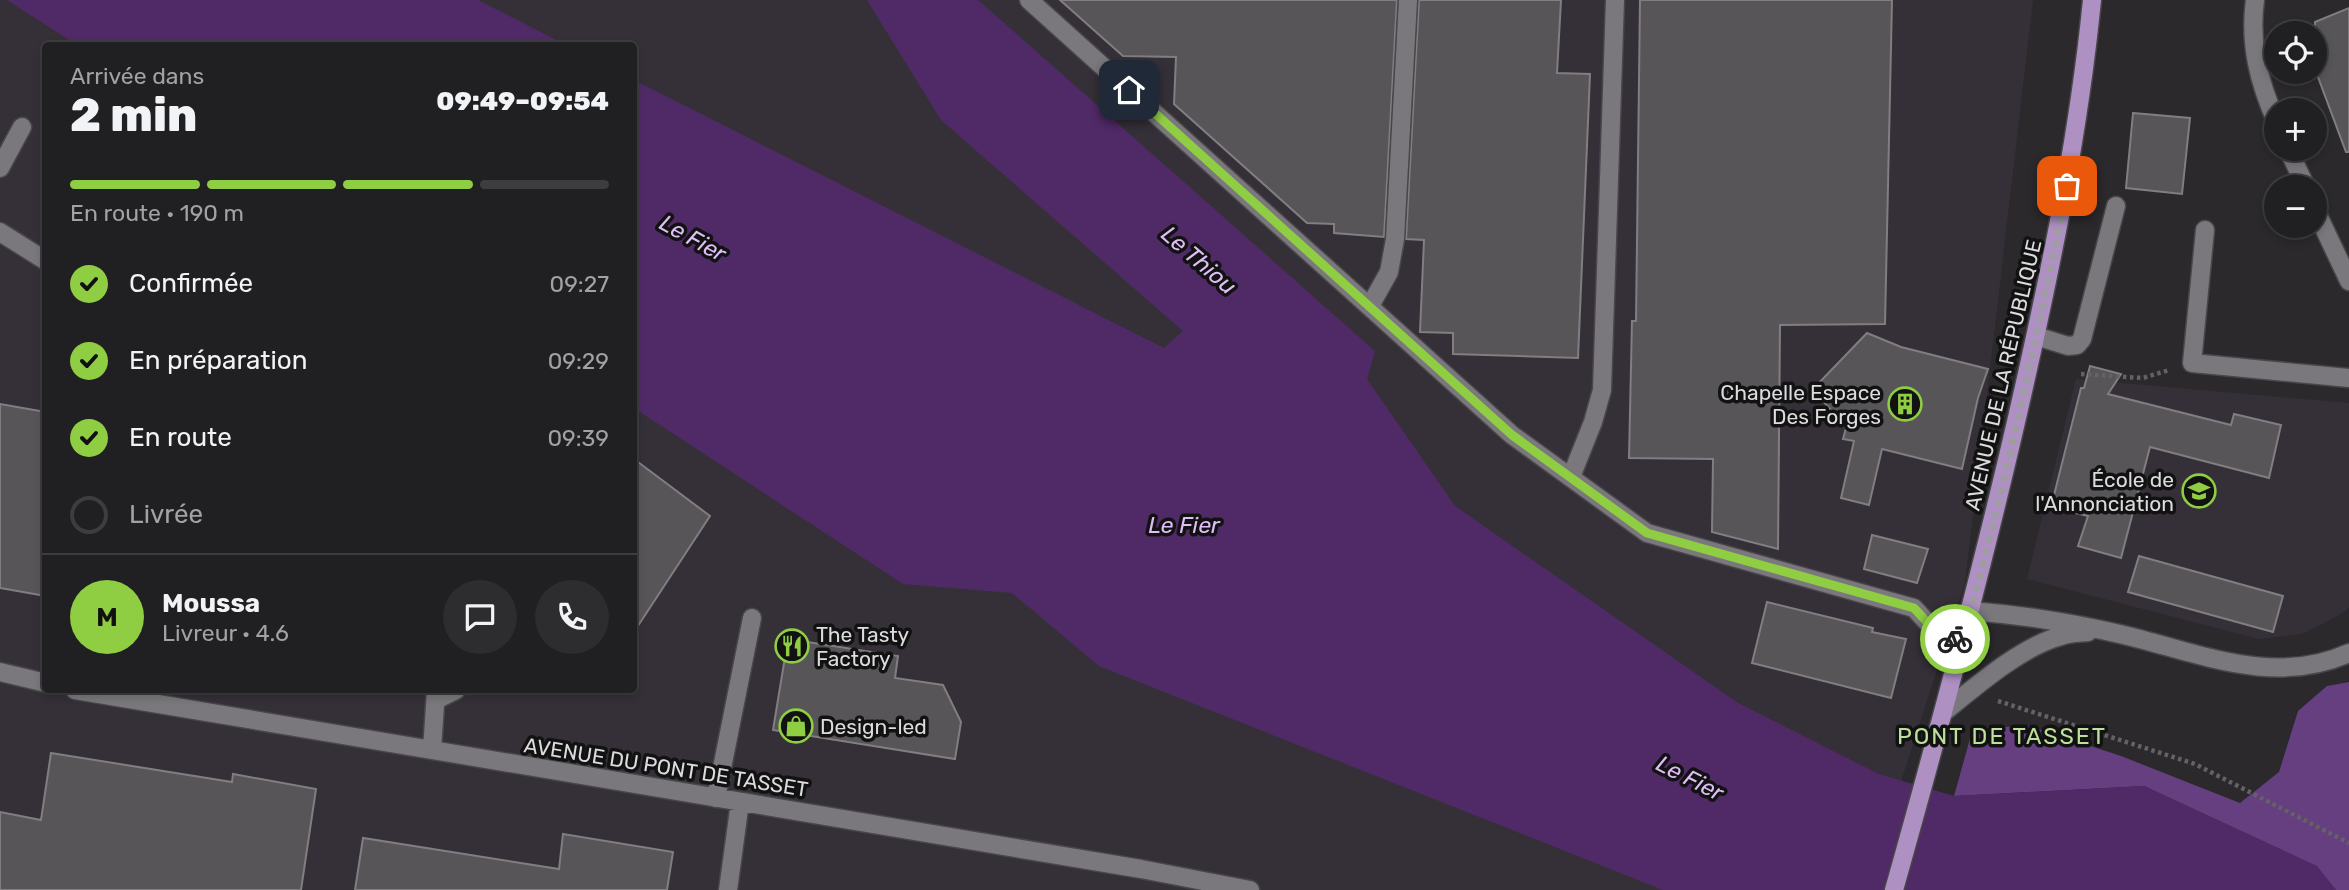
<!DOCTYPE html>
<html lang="fr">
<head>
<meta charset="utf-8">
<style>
	:root { --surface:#201f21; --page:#2d2c2e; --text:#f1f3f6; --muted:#a2a2a5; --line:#3d3d3f; --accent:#8fcd42 }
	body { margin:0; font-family:Rubik,sans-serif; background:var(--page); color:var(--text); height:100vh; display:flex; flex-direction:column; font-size:26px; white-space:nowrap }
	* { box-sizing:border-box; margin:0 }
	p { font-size:23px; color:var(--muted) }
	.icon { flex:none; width:38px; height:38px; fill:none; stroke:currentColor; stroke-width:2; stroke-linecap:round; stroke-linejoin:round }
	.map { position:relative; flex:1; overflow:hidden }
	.side { position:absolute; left:42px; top:42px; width:595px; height:651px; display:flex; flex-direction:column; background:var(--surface); border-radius:7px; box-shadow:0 4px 10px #0003,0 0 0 2px var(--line) }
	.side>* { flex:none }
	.tools { position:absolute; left:2264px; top:21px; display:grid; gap:14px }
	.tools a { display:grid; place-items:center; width:63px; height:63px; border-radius:50%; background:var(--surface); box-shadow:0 4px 10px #0003,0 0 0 2px var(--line); font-size:35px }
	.pin { position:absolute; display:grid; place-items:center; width:60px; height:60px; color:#fff; margin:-30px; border-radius:14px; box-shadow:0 4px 10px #0006 }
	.courier { position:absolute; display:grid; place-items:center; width:70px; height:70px; margin:-35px; border:5px solid #8fcd42; border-radius:50%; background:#fff; color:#222; box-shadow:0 2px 9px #0007 }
	.overview em { font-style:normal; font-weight:800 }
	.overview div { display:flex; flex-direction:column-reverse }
	.overview { display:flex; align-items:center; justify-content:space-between; height:119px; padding:0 28px }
	h1 { font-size:46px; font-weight:800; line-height:52px }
	.bar { display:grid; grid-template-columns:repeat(4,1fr); gap:10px 7px; align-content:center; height:84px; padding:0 28px }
	.bar i { height:9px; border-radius:5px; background:var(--line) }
	.bar .current { background:var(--accent) }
	.bar p { grid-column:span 4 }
	.line { display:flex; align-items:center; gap:18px; padding:0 28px; border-top:2px solid var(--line) }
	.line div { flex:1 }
	.round { display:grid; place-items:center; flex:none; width:74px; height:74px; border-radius:37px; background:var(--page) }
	ol { padding:0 28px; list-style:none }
	li { display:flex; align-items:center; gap:21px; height:77px }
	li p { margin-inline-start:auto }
	li .icon { padding:7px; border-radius:50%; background:var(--accent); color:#111; stroke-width:4 }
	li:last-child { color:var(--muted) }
	li i { width:38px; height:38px; border:4px solid var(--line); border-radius:50% }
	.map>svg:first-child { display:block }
</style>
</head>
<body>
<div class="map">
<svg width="2349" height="890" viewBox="0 0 2349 890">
	<rect width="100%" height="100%" fill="#2b292c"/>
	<!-- built -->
	<path fill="#353038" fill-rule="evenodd" d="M0 0H2033L1965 583 1866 890H0ZM46 46H634V690H46Z
		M2076 379 2349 403V607L2343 613 2302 634 2259 639 2027 579Z"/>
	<!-- forest -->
	<path fill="#653f7f" d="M2349 682V890H2336L2316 866 2144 786 1954 796 1973 728 2030 726 2121 756 2240 803 2279 772 2298 711 2327 686Z"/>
	<!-- water -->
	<path fill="#502a67" d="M7 0H478L566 45H77Z
		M867 0H978L1375 351 1367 379 1455 506 1738 703 1879 774 1954 796 2144 786 2317 866 2336 890H1663L1099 666 1012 593 903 584 634 408V80L1164 348 1183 331 941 120Z"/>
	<!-- building -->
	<path fill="#575558" stroke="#807e81" stroke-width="2" d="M1060 0H1397L1384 237 1334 233V224L1307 223 1174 104 1176 57 1123 56Z
		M1419 0H1561L1557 73 1590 74 1578 358 1453 354V333L1420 332 1424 240 1406 239Z
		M1640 0H1892L1885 324 1780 325 1778 549 1712 532 1713 459 1629 458 1632 321H1636Z
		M2349 8V152H2346L2315 69V22Z
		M2133 113 2190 118 2182 194 2126 188Z
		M1867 333 1901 347 1988 369 1978 398 1962 469 1882 449 1869 505 1841 498 1854 441 1843 439 1846 428 1813 389Z
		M2090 366 2121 374 2108 394 2231 425 2234 414 2281 425 2269 478 2150 447 2121 558 2078 546 2088 516 2051 507 2081 388H2084Z
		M0 404 46 412V596L0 588Z
		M634 459 710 516 634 632Z
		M1872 535 1928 549 1917 583 1864 569Z
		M2139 556 2283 596 2273 632 2128 592Z
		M1767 602 1873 628 1872 632 1906 639 1891 698 1752 663Z
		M788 639 898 656 895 678 943 685 961 722 955 759 773 730Z
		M51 753 232 782 233 774 316 789 301 890H0V812L41 820Z
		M563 834 673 852 667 890H355L363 838 559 869Z"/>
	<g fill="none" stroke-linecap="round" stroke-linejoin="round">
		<defs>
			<path id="minor" d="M1029 0 1512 435 1647 533 1914 608 1937 633 1963 641
				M2255 0C2249 44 2259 83 2277 123
				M2288 149 2306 187
				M0 168 22 127
				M2315 209 2349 281
				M2205 230 2192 363 2349 378
				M0 232 46 261
				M1370 306 1389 272 1395 239 1408 0
				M2036 336 2068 346 2077 345 2082 339 2116 206
				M1571 477 1593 422 1602 390 1615 0
				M1971 611C2023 615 2073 623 2124 635 2199 653 2274 687 2349 653
				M0 672 46 683
				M75 690 1141 869 1250 890
				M436 700 456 690
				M1944 712C1976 686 2022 646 2061 636 2069 633 2079 633 2088 632
				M432 750 436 690
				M716 798 752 618
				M728 890 740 802"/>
			<path id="major" d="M1894 890C1941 723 1986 556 2024 387 2053 258 2079 131 2092 0"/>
		</defs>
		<!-- minor casing -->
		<use href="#minor" stroke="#474648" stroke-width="21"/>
		<!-- major casing -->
		<use href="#major" stroke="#474648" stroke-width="21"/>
		<!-- path -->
		<path stroke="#646265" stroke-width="4.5" stroke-dasharray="3.5 3.5" stroke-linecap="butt" d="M2081 374 2143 378 2169 370
			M1998 701 2195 764 2349 843"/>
		<!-- minor -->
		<use href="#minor" stroke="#7a787c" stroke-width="18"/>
		<!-- major -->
		<use href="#major" stroke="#ae90c3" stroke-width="18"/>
	</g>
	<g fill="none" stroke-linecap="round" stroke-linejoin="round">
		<!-- done -->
		<path stroke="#9e9d9f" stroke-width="7" stroke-dasharray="0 12.6" d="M1955 639 1963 641C2003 491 2038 338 2067 186"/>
		<!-- route -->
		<path stroke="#8fcd42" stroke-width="9" d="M1129 90 1512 435 1647 533 1914 608 1937 633 1955 639"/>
	</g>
	<!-- icons -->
	<defs>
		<symbol id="building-ring" viewBox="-11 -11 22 22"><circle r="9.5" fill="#131213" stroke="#8fcd42" stroke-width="1.5"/><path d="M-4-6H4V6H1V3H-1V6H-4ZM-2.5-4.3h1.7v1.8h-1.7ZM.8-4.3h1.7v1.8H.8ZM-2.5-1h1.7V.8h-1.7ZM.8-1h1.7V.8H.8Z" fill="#8fcd42"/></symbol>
		<symbol id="school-ring" viewBox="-11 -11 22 22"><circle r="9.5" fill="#131213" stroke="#8fcd42" stroke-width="1.5"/><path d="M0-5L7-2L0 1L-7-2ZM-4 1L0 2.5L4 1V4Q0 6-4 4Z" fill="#8fcd42"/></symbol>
		<symbol id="restaurant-ring" viewBox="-11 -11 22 22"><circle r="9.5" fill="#131213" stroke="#8fcd42" stroke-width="1.5"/><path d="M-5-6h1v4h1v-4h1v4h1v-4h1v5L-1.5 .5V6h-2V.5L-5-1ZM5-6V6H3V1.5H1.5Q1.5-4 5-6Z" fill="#8fcd42"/></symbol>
		<symbol id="shop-ring" viewBox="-11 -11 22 22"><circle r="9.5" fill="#131213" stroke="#8fcd42" stroke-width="1.5"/><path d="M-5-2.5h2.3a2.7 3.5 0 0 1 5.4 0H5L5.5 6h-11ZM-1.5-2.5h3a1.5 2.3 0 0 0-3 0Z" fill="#8fcd42"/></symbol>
	</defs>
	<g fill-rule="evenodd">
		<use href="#building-ring" x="1886" y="385" width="38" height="38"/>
		<use href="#school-ring" x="2180" y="472" width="38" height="38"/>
		<use href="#restaurant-ring" x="773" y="627" width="38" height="38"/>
		<use href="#shop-ring" x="777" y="707" width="38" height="38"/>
	</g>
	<g text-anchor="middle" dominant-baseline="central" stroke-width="7" stroke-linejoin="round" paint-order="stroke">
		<!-- street labels -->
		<g font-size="21" fill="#dcdbdd" stroke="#131213">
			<text transform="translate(2003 375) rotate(-77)">AVENUE DE LA RÉPUBLIQUE</text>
			<text transform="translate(666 767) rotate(9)">AVENUE DU PONT DE TASSET</text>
		</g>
		<!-- poi labels -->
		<g font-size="21" fill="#dcdbdd" stroke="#131213" text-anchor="end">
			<text x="1881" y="392">Chapelle Espace<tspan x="1881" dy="24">Des Forges</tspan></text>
			<text x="2174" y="479">École de<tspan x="2174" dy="24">l'Annonciation</tspan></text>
			<text x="816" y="634" text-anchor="start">The Tasty<tspan x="816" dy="24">Factory</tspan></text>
			<text x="820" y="726" text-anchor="start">Design-led</text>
		</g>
		<!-- water labels -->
		<g font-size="23" font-style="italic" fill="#debef6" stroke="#131213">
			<text transform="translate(693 238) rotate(29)">Le Fier</text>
			<text transform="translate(1199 260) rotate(41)">Le Thiou</text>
			<text x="1184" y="525">Le Fier</text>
			<text transform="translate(1690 778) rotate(27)">Le Fier</text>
		</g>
		<!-- neighbourhood labels -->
		<g font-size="23" letter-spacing="2" fill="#bde19b" stroke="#131213">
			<text x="2002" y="736">PONT DE TASSET</text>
		</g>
	</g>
</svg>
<div class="tools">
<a><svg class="icon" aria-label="locate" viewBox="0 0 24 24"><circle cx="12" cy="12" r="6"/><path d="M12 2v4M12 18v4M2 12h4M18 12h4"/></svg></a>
<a>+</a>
<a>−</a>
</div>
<div class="pin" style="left:2067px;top:186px;background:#ea580c"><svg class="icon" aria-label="bag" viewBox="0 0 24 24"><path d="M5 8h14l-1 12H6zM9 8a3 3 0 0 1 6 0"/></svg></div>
<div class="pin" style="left:1129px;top:90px;background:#1f2937"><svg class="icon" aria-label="home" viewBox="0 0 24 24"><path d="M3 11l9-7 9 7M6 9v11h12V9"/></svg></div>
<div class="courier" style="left:1955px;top:639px"><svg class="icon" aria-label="bike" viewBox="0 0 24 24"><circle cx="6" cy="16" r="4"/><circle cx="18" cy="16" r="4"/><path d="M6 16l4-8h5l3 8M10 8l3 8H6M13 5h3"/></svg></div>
<section class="side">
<div class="overview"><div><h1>2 min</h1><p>Arrivée dans</p></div><em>09:49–09:54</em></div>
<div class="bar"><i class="current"></i><i class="current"></i><i class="current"></i><i></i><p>En route · 190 m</p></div>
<ol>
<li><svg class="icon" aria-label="check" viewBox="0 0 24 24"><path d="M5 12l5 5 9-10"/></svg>Confirmée<p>09:27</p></li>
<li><svg class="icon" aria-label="check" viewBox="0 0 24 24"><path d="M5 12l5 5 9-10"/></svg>En préparation<p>09:29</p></li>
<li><svg class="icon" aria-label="check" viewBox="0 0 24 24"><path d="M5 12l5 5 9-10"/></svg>En route<p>09:39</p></li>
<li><i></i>Livrée</li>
</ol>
<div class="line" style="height:126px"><b class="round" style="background:var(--accent);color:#111">M</b><div><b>Moussa</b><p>Livreur · 4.6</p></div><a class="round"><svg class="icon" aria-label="chat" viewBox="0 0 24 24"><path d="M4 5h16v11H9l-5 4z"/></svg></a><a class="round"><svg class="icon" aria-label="phone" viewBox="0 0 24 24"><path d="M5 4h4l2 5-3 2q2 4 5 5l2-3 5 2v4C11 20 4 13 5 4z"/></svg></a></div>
</section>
</div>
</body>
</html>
